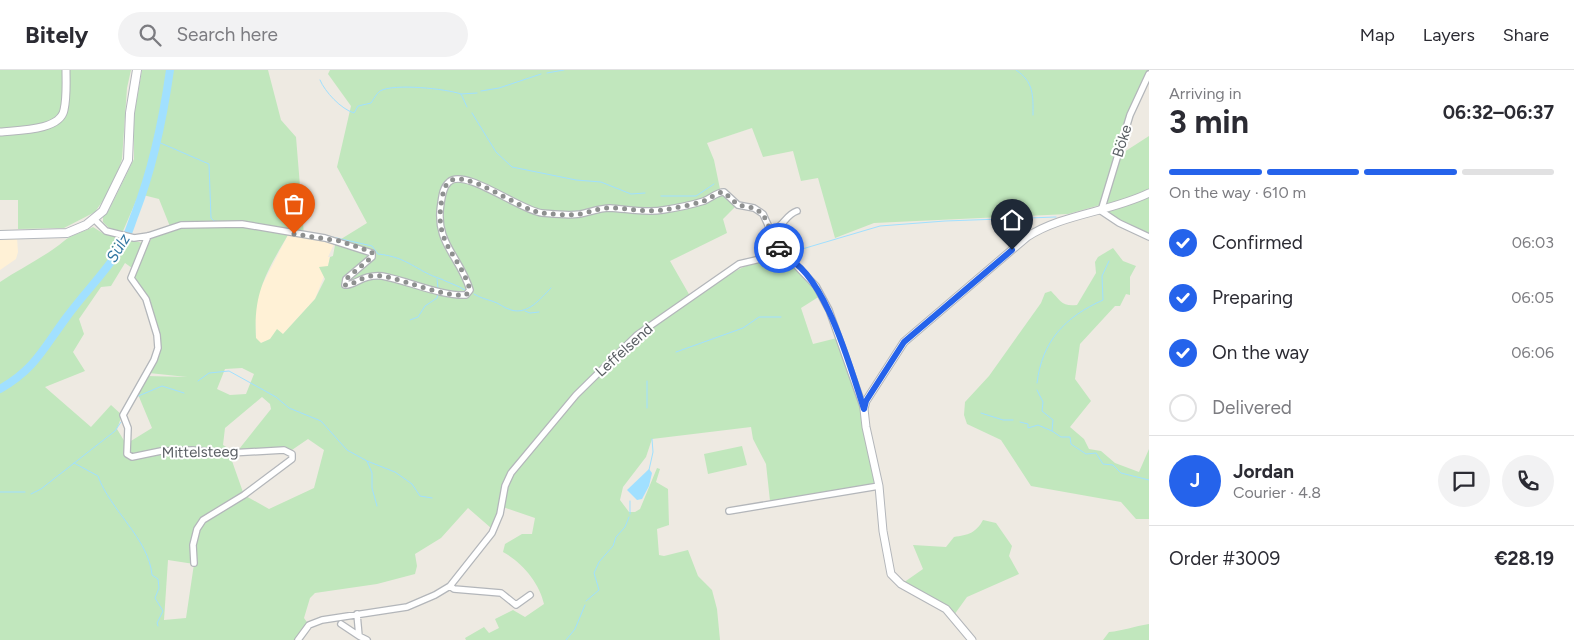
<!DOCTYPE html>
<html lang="en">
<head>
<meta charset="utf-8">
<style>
	:root { --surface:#fff; --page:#f2f2f3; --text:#2b2b33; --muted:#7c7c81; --line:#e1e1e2; --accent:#2563eb }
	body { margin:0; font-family:Figtree,sans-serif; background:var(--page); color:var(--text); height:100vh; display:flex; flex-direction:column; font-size:19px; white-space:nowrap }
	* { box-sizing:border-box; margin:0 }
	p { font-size:16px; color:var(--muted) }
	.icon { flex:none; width:28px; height:28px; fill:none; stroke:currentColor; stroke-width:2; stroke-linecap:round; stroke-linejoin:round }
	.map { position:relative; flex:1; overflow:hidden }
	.side { display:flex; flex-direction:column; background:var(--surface); width:425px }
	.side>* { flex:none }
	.pin { position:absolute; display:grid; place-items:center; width:42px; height:42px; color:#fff; margin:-51px -21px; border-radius:50% 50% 50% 0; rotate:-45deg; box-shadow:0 0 5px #0007 }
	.pin .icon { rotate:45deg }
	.courier { position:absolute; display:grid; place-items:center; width:50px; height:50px; margin:-25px; border:4px solid #2563eb; border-radius:50%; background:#fff; color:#222; box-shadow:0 1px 6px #0007 }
	.head em { font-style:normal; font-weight:700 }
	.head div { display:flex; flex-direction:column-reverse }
	.head { display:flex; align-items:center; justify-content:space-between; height:85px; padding:0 20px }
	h1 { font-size:32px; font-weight:700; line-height:38px }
	.bar { display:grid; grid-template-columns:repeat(4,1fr); gap:8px 5px; align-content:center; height:60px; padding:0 20px }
	.bar i { height:6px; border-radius:4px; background:var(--line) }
	.bar .selected { background:var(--accent) }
	.bar p { grid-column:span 4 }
	.line { display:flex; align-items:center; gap:12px; padding:0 20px; border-top:1px solid var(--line) }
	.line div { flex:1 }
	.round { display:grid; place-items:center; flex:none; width:52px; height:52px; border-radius:26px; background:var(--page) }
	ol { padding:0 20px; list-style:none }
	li { display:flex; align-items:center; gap:15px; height:55px }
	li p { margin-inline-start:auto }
	li .icon { padding:5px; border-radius:50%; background:var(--accent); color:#fff; stroke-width:4 }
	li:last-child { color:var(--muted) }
	li i { width:28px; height:28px; border:2px solid var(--line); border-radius:50% }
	header { display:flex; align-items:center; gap:30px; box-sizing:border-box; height:70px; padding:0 25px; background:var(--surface); border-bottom:1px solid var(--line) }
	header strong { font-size:24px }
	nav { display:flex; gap:28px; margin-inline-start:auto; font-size:18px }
	.search { width:350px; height:45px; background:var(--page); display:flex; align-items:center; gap:12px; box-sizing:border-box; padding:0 18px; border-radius:28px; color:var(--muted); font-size:19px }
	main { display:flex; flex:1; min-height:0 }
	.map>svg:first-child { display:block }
</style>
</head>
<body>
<header>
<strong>Bitely</strong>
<div class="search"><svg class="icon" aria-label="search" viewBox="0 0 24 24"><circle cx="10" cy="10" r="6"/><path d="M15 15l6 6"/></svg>Search here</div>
<nav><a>Map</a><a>Layers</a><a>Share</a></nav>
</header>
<main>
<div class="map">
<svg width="1149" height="570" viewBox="0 0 1149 570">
	<rect width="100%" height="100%" fill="#eeeae2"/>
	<!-- commercial -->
	<path fill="#fff1d6" d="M289 163 335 172 328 187H330L328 196 315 229 283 264 261 273 256 269 255 244 258 223Z
		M0 168H17L18 182 16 189 0 200Z"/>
	<!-- green -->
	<path fill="#c1e7bd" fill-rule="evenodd" d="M0 0H131L127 18 122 89 113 116 95 142 64 158 18 159V130H0Z
		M142 0H268L281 50 296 67 304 165 289 163C267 202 253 221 256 268L261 273 270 269 277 259 283 264 315 229 325 209 319 197 328 196 330 187 333 186 335 175 333 174 367 153 337 97 351 36 328 4 330 0H1149V4L1120 68 1100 135 1068 144 874 153 835 168 818 108 801 111 793 81 763 87 752 58 707 73 714 90 720 119 703 129 662 139 656 138V142C672 143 694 139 708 132 714 130 716 125 723 125L735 137 723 149 727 163 670 191 690 226 635 263 573 325C609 292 736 179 783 188 795 191 813 216 820 226L801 238 813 274 837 268 861 336 876 410 872 415 770 431 766 394 753 369 751 357 652 369 646 387 623 417 620 430 629 442H635L640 439 657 398 660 399 656 412 668 419 669 455 657 459 659 485 664 486 688 480 698 506 712 520 717 539 720 570H466L465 568 484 557 489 563 499 558 495 549 513 540 525 547 544 534C540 514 522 492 503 482L505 474 522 464H532L535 448 500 436 491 458 468 438 441 468 415 484 417 496 415 504 377 514 315 523 310 528 304 548 309 555 299 570H0V212C21 198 46 186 64 171 70 165 84 162 93 157L104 164 143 173 132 198 125 193 111 216 101 217 79 249 84 264 73 282 85 301 45 317 91 357 111 335 122 345 117 359 126 374 152 358 137 322 146 306 187 307 149 303 158 285 148 230 134 209 136 202 152 167 171 159 159 129 139 124 123 161 110 159 103 152V147L109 140 134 89V46ZM242 298 254 304 246 324 230 325 217 319 225 299ZM262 327 270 334 271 339 236 383 223 375 225 358ZM308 369 324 380 314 418 269 439 244 425 232 391 236 383 289 382ZM168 490 194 494 186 548 164 550Z
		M1149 66V166L1123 154 1108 143 1106 134 1121 84Z
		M1113 178 1123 191 1136 196 1130 207V225L1126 224 1120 236H1115L1080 274 1075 309 1091 331 1070 357 1084 369 1089 379 1101 381 1115 393 1139 402 1149 379V449H1136L1121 432 1031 416 1001 370 967 354 964 345 965 332 989 306 1041 233 1045 223 1051 221C1060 230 1062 237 1077 235L1096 203 1095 192 1098 187Z
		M742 376 747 395 708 404 704 384Z
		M983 450 996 453 1012 476 1009 486 1019 504 967 527 954 545 903 513 923 499 913 475 946 477 954 467C968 465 976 463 983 450Z
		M1149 554V570H1103L1109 562C1123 561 1134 556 1149 554Z"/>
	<!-- water -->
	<path fill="#a1e0ff" d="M649 399 652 403 649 416 642 429 637 430 627 420Z"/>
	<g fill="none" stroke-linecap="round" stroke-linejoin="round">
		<!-- stream -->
		<path stroke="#a1e0ff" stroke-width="1" d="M1016 0C1034 12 1033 25 1033 45
			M547 3 564 0
			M320 10C325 22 341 39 354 43L358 36 371 33C373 30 377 23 380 21 394 13 447 19 461 24L467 37
			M481 21 499 18 541 4
			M461 24 477 23
			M472 43 496 82 512 97 576 110 601 112 631 124 645 123
			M156 71 209 94 211 148 214 151 223 152
			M661 126H696L714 114
			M247 152 265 155
			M328 166 372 176 378 184C408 187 416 201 441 209 449 213 457 215 465 220
			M792 182 880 156 945 151 1056 147
			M437 209 438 218
			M474 224C481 228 485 229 492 231 499 233 504 238 511 240 528 245 540 229 551 218
			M525 241 530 243 539 242
			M410 250 418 247 425 236 437 228 438 223
			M676 282 743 258 759 247H781
			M198 311 209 303 229 301 276 327 289 338 321 351 347 380 367 391 395 402 412 414 420 426 432 428
			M647 311V338
			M1037 313C1042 271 1065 247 1103 230L1102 206 1109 191
			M1037 320 1043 332 1042 341 1053 350 1052 361 1061 367H1070L1071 374 1086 384 1096 383 1103 394 1113 395 1121 403 1149 410
			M136 327 162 316 184 323
			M981 343 1003 350H1013
			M1020 352 1028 354V358L1038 355 1052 361
			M367 391 372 403V418L377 436
			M74 393 98 406C110 440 149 469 152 505L158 509 159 518 155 528 163 541 157 553 158 556
			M649 400 653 382 652 369
			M0 422H25
			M31 424 41 419 115 361 121 352
			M630 444V431
			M586 531 599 520 594 503 599 492 613 476 616 467 625 457 629 447
			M566 570 575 559 585 535"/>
		<!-- river -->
		<path stroke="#a1e0ff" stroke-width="8" d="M0 319C35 299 43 279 66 248 84 223 106 202 122 176 128 166 131 154 135 144 153 98 163 49 170 0"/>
		<defs>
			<path id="minor" d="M1149 4 1130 45 1101 141 1119 153 1149 167
				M94 149 106 161 134 168 148 166 181 155 242 154 325 168 372 183V187L346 209 345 215C354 216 363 204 382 206 409 211 440 226 466 225L470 220C460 186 434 173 441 133 442 126 443 117 449 112 464 97 521 141 542 143 554 144 568 146 580 144 590 142 600 138 610 138 627 139 646 143 663 140 676 138 691 135 704 131 711 128 717 122 724 122L738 135 754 138 763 144 782 186
				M771 161C785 156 785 145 797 141
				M148 166 131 208 146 229 157 265 158 278 154 290 123 345 128 358 127 384 132 387 161 381 192 380 230 383 284 380 292 384V389L244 425 203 450 197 459 193 475 194 493
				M729 441 879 416
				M450 516 454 519 501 523 516 535 530 525
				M357 544 359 566 367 570
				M341 554 359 566
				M298 570 309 555 322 550 407 537 435 525 450 516 492 463 500 444 505 416 511 403 576 325 637 265 739 194 769 187 782 186 790 189 816 216 829 240 864 339"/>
			<path id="tertiary" d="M0 62C17 60 60 61 64 40 67 27 66 13 66 0
				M972 570 946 539 901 514 891 504 883 461 879 416 866 357 864 339 866 331 904 272 1027 167C1062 144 1110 142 1149 123"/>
			<path id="secondary" d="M0 165 67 163 86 155 103 141 128 90 130 43 137 0"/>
		</defs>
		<!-- minor casing -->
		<use href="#minor" stroke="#b3b6ba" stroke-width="8"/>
		<!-- tertiary casing -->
		<use href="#tertiary" stroke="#b3b6ba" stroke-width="9"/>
		<!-- secondary casing -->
		<use href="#secondary" stroke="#b4b8bd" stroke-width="10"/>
		<!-- minor -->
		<use href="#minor" stroke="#fff" stroke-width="5.5"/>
		<!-- tertiary -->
		<use href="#tertiary" stroke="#fff" stroke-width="7"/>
		<!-- secondary -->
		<use href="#secondary" stroke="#fff" stroke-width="8"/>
	</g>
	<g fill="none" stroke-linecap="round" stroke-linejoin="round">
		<!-- done -->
		<path stroke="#8e9090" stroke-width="5" stroke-dasharray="0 9" d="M294 164 340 171 372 182V187L346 209 345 215C354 216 363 203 382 206 409 211 439 226 466 225L470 220C459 183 433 174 442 129 443 123 444 116 449 112 464 97 521 141 542 143 554 144 568 146 580 144 589 142 597 139 606 138 625 137 644 143 663 140 676 138 691 135 704 131 711 128 717 122 724 122L738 135 754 138 763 144 779 178"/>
		<!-- route -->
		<path stroke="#2563eb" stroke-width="6" d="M779 178 782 186C824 198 851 300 864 339L866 331 904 272 1012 180"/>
	</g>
	<g text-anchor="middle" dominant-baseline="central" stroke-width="4" stroke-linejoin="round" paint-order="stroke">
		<!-- street labels -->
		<g font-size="15" fill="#5a5f64" stroke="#fff">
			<text transform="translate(1122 71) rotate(-73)">Böke</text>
			<text transform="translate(624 280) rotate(-42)">Leffelsend</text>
			<text transform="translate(200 382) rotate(-1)">Mittelsteeg</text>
		</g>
		<!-- water labels -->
		<g font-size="16" font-style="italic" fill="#3577a3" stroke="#fff">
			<text transform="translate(118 178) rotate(-59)">Sülz</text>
		</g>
	</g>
</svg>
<div class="pin" style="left:294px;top:164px;background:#ea580c"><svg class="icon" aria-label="bag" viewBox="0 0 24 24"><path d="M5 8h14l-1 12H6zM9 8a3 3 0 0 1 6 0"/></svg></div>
<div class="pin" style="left:1012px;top:180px;background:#1f2937"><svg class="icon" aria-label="home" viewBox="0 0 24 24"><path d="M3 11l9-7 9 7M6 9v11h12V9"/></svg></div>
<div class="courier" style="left:779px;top:178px"><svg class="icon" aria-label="car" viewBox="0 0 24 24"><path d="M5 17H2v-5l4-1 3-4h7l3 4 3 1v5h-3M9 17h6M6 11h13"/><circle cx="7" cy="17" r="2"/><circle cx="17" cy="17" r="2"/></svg></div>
</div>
<section class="side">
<div class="head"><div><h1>3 min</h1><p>Arriving in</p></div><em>06:32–06:37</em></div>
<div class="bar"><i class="selected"></i><i class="selected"></i><i class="selected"></i><i></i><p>On the way · 610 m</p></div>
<ol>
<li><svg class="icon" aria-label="check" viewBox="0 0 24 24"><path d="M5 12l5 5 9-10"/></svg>Confirmed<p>06:03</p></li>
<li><svg class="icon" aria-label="check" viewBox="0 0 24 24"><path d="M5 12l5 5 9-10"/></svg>Preparing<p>06:05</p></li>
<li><svg class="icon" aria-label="check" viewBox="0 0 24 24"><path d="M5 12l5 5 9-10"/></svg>On the way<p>06:06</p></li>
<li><i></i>Delivered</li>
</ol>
<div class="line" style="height:90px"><b class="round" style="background:var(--accent);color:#fff">J</b><div><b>Jordan</b><p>Courier · 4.8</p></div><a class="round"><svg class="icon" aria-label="chat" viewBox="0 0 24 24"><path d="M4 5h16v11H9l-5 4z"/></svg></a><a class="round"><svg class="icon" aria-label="phone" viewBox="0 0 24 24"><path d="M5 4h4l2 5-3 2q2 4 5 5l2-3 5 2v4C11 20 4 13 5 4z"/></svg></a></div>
<div class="line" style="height:65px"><div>Order #3009</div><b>€28.19</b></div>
</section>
</main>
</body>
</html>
